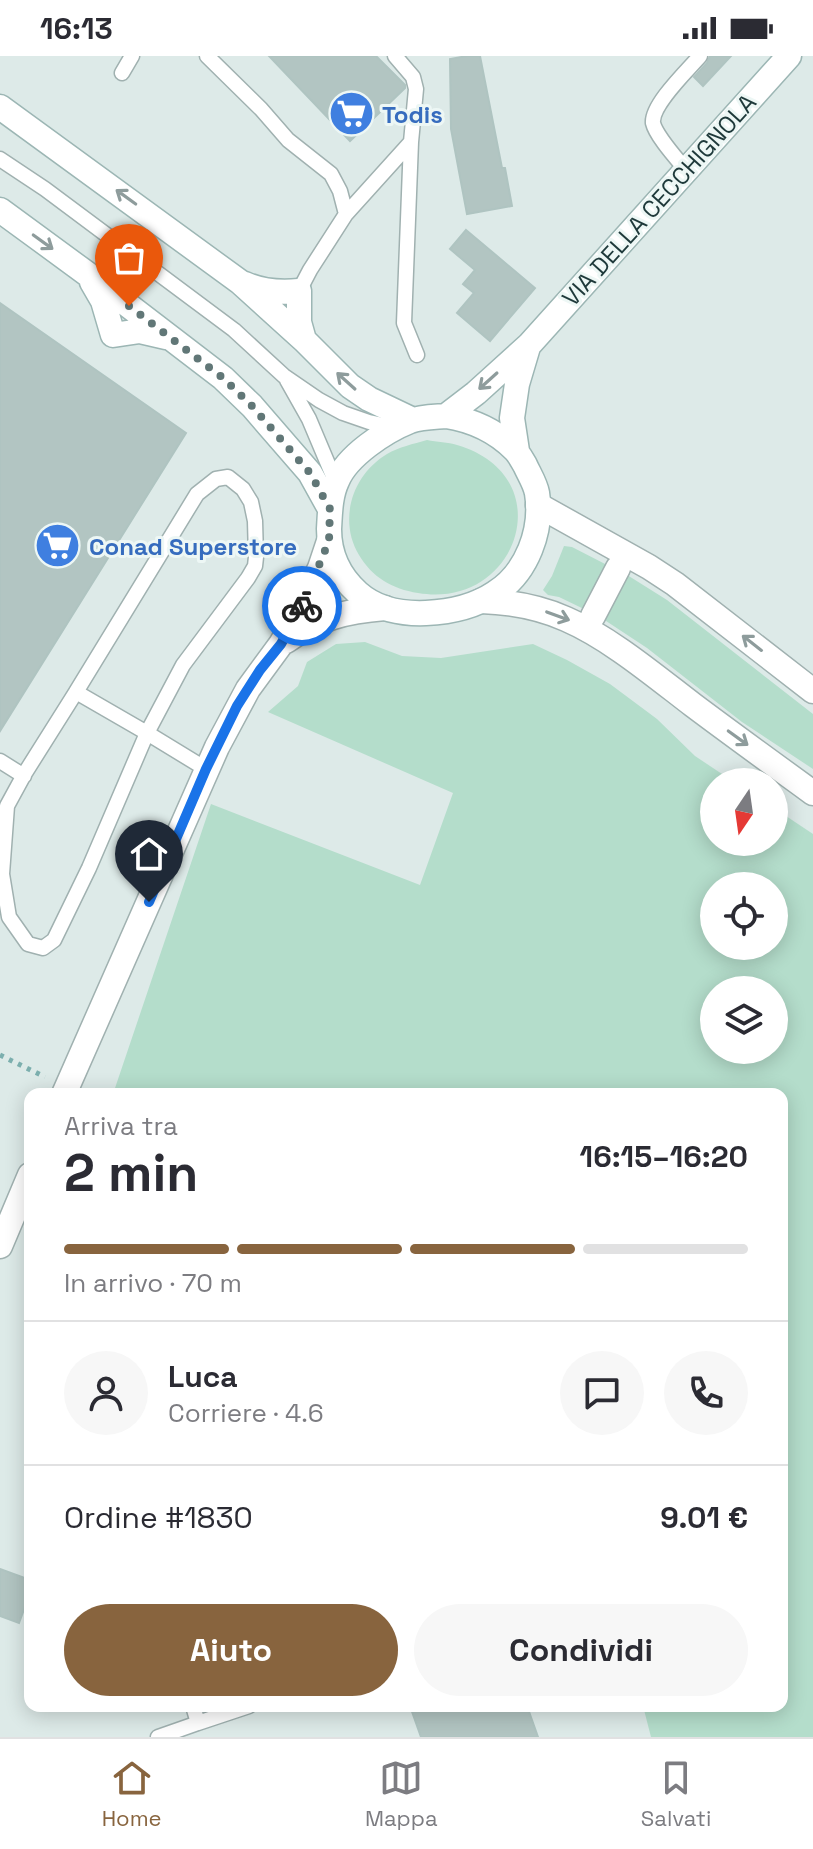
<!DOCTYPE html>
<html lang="it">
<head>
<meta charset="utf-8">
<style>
	:root { --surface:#fff; --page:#f7f7f7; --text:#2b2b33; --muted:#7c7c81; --line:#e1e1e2; --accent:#88643e }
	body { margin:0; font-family:"Space Grotesk",sans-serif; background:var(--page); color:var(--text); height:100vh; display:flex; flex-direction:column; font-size:30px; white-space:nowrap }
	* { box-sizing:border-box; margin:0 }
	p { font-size:26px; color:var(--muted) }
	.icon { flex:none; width:44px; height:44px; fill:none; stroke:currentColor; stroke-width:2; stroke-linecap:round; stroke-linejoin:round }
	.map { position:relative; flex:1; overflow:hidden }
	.details { position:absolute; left:24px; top:1032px; width:764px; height:624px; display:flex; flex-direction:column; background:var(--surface); border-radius:16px; box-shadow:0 4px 20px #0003 }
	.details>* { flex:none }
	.needle { width:52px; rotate:193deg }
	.controls { position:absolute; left:700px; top:712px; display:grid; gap:16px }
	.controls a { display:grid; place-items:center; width:88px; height:88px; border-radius:50%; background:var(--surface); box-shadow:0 4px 20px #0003; font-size:40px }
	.pin { position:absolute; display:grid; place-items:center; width:68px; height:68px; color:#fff; margin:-82px -34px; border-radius:50% 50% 50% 0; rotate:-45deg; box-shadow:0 0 8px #0007 }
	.pin .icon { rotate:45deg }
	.courier { position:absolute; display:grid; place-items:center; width:80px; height:80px; margin:-40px; border:6px solid #1a73e8; border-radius:50%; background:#fff; color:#222; box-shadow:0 2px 10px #0007 }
	.head em { font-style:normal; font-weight:700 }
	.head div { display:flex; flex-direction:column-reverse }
	.head { display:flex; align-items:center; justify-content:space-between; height:136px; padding:0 40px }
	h1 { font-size:52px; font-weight:700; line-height:60px }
	.bar { display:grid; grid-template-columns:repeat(4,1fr); gap:12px 8px; align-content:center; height:96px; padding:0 40px }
	.bar i { height:10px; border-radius:6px; background:var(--line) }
	.bar .active { background:var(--accent) }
	.bar p { grid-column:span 4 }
	.line { display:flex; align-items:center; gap:20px; padding:0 40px; border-top:2px solid var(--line) }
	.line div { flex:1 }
	.round { display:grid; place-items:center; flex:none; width:84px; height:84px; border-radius:42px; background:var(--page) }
	.action { display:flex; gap:16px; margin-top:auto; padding:16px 40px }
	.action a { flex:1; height:92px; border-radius:48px; background:var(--accent); color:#fff; font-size:32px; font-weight:700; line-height:92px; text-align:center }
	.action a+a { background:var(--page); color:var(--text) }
	.status { display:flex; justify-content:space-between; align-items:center; height:56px; padding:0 40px; background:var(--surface); direction:ltr }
	.status svg { height:22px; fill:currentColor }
	.tab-bar { display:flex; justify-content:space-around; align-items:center; height:112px; border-top:2px solid var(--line); background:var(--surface); font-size:22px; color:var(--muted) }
	.tab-bar a { display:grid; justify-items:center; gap:4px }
	.tab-bar .active { color:var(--accent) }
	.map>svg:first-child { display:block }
</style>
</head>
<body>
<div class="status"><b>16:13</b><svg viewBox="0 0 49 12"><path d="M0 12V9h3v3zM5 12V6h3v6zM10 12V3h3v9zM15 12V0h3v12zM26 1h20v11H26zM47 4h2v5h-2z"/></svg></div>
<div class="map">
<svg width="813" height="1681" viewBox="0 0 813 1681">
	<rect width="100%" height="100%" fill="#ddeae8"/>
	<!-- green -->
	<path fill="#b4ddcb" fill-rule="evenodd" d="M427 384C437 386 448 386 457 389 563 420 518 554 418 537 392 533 372 521 359 499 338 464 352 419 387 398 399 391 413 388 427 384Z
		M564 490 572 491 609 510 588 555 559 541 548 539 543 534 552 520Z
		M624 517 667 544 813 658V713L742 666 647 592 600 561Z
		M365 586 402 600 441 602 533 588 567 604 610 628 657 663 695 700 734 726H714V786H774V752L813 778V1681H651L643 1650H782V1038H345L331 1035 321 1038H113L211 748 420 829 453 737 268 656 298 630 307 606 336 588ZM774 830V890H714V830ZM714 934H774V994H714Z"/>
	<!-- building -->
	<path fill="#b2c5c2" stroke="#afc4c1" stroke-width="2" d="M269 0H376L405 29V32L350 85Z
		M467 0H480L502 112H505L512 150 467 158 451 73 450 3Z
		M710 0H731L703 30 694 21 707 7Z
		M466 174 535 232 490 285 457 257 474 237 463 228 475 214 450 193Z
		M0 247 186 377 0 675Z
		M0 1513 30 1524V1537L19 1567 0 1560Z
		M410 1650H527L538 1681H421Z"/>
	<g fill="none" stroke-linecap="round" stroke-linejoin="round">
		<defs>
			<path id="lane" d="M207 0 261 53 288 84 331 118 340 135 346 158 310 214 299 235
				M395 0 413 21 416 33 411 86 404 267 417 299
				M122 17 132 0
				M0 103 45 133 234 274 284 320 319 344 343 357 369 366 396 372
				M686 114C677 103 656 80 653 67 651 49 688 14 700 0
				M346 158 411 86
				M287 324 309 363 336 427
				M76 636 197 438 216 423 228 421 243 433 251 446 255 465 256 501 255 510 248 522 183 609 147 677 206 713
				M76 636 147 677 89 812 54 884 43 892 28 888 9 861 2 818 7 750 25 717Z
				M0 705 24 720
				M198 1667 249 1650
				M158 1681 198 1667 193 1650"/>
			<path id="street" d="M538 449 649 511 675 528 813 635
				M481 545C510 546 539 551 566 563 610 582 655 620 693 649 733 679 773 708 813 737
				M593 560 618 512
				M286 585C318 562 346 555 385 552
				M64 1038 217 691 248 633 281 588 295 564 320 512 329 485
				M0 1190 30 1119"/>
			<path id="secondary" d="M0 51 240 226 304 284 350 330 369 343 413 364
				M0 154 86 217 223 322 252 350 310 417 330 453
				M92 226 103 245 113 279 140 275 166 281
				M245 228C263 236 280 237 299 235V266L304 284
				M446 360C472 364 496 375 515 394 519 398 522 404 525 409 529 418 535 427 537 437 543 474 527 517 495 537 474 551 450 556 426 557 402 558 376 553 358 537 339 520 329 498 329 473 330 457 330 440 337 425 347 400 385 375 410 365 421 361 434 361 446 360Z
				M446 360 476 337 529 289 789 0
				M517 395 512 362 517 328 528 291"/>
		</defs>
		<!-- lane casing -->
		<use href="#lane" stroke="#a0b1b0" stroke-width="17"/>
		<!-- street casing -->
		<use href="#street" stroke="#a0b1b0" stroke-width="27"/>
		<!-- secondary casing -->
		<use href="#secondary" stroke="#9cb6b4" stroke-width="27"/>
		<!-- path -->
		<path stroke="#7cafae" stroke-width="5" stroke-dasharray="4 6" stroke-linecap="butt" d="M0 999 45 1021"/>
		<!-- lane -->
		<use href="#lane" stroke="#fff" stroke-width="14"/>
		<!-- street -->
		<use href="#street" stroke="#fff" stroke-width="24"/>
		<!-- secondary -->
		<use href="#secondary" stroke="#fff" stroke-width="24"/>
	</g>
	<!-- one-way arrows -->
	<defs><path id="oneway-shaft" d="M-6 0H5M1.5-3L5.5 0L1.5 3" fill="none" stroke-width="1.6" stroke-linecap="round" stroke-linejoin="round" transform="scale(2)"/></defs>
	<g stroke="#8e9c9c">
		<use href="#oneway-shaft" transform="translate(126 141) rotate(-144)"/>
		<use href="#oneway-shaft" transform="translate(43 186) rotate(36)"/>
		<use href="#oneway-shaft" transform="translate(346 325) rotate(-138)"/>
		<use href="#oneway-shaft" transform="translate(488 325) rotate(138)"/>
		<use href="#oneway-shaft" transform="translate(558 560) rotate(20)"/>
		<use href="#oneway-shaft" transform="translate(752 587) rotate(-142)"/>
		<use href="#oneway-shaft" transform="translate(738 682) rotate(36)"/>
	</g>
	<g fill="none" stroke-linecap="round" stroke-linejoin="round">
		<!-- done -->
		<path stroke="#617777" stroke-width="8" stroke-dasharray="0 14.4" d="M129 250 223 322 252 350 310 417 330 453 329 485 302 550"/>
		<!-- route -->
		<path stroke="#1a73e8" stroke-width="10" d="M149 846 206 713 237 650 260 614 281 588 302 550"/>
	</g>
	<!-- icons -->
	<defs>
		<symbol id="supermarket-disc" viewBox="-11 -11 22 22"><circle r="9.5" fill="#3f7fe0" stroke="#edf7f5"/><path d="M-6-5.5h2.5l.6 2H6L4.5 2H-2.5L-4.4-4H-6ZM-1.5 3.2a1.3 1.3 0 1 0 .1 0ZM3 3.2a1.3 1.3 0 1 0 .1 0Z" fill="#fff"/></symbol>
	</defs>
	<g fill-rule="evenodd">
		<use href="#supermarket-disc" x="326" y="32" width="51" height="51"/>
		<use href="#supermarket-disc" x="32" y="464" width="51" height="51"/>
	</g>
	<g text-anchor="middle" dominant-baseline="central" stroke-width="6" stroke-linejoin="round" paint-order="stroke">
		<!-- shop labels -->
		<g font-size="24" font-weight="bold" fill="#366cbe" stroke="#edf7f5" text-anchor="start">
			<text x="382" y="58">Todis</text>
			<text x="89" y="490">Conad Superstore</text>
		</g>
		<!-- street labels -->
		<g font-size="24" fill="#1e393a" stroke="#edf7f5">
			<text transform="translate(659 144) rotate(-48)">VIA DELLA CECCHIGNOLA</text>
		</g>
	</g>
</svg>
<div class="controls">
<a><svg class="needle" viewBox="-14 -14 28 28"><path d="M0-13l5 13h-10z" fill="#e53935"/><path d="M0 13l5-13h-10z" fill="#7c7c81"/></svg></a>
<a><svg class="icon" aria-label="locate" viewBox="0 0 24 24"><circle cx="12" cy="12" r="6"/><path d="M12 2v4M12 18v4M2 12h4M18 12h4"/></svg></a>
<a><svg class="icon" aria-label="layers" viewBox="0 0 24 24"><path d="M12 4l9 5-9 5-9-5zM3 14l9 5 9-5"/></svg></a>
</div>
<div class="pin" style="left:129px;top:250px;background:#ea580c"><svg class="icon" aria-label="bag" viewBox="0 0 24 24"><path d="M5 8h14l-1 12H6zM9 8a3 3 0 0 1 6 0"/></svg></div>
<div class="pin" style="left:149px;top:846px;background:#1f2937"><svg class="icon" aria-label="home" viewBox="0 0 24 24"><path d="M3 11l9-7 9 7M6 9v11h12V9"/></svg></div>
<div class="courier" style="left:302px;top:550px"><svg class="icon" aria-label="bike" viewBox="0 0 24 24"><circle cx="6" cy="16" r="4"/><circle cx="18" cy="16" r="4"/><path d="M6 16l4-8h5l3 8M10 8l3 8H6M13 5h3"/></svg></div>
<section class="details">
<div class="head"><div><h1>2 min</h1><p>Arriva tra</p></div><em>16:15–16:20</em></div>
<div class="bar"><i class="active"></i><i class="active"></i><i class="active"></i><i></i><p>In arrivo · 70 m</p></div>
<div class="line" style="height:144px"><a class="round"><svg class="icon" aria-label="person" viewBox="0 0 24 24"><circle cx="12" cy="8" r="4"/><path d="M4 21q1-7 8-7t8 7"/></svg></a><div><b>Luca</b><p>Corriere · 4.6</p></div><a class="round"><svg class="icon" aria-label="chat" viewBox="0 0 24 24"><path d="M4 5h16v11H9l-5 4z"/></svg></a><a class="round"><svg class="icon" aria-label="phone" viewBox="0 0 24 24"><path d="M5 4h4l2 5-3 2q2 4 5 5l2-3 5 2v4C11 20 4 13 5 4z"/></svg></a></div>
<div class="line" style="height:104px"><div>Ordine #1830</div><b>9.01 €</b></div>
<div class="action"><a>Aiuto</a><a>Condividi</a></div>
</section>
</div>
<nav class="tab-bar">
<a class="active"><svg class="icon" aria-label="home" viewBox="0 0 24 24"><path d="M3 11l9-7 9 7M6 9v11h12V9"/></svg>Home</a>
<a><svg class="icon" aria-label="map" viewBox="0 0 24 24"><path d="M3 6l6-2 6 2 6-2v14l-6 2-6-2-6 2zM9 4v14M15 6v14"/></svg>Mappa</a>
<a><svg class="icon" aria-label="saved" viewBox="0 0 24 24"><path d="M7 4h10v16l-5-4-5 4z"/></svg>Salvati</a>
</nav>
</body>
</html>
